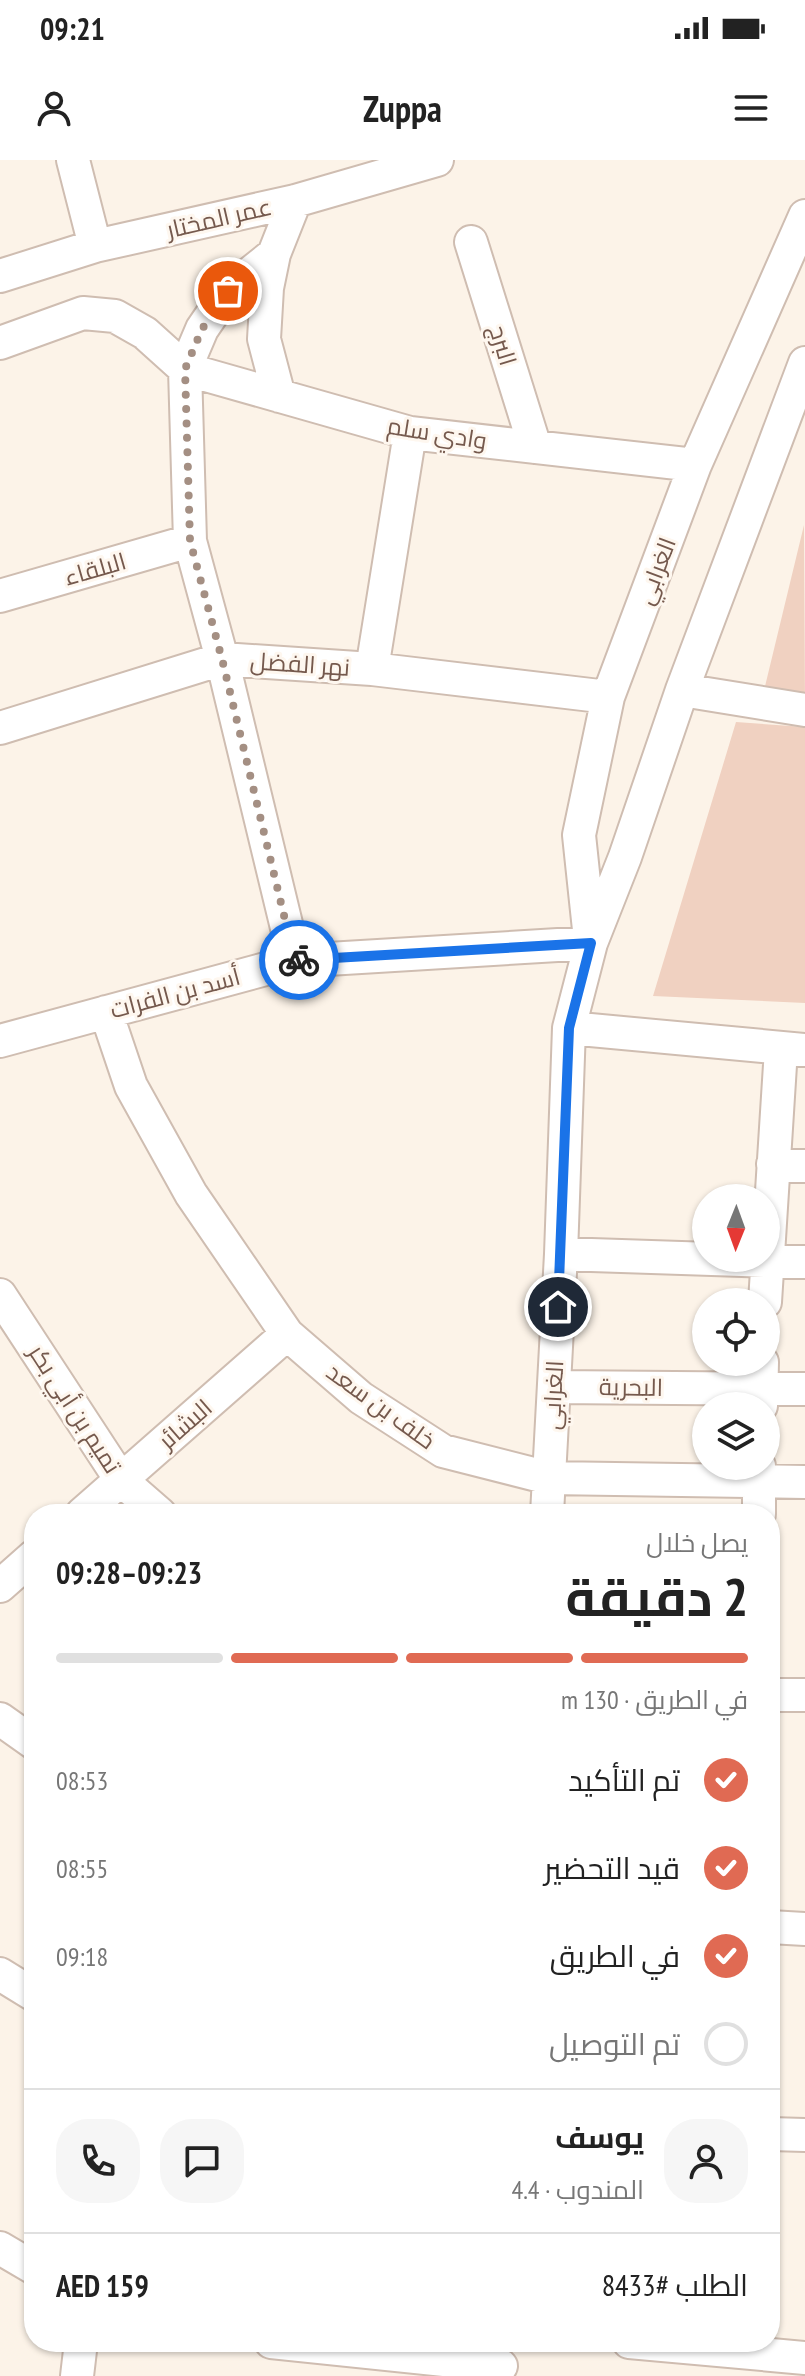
<!DOCTYPE html>
<html lang="ar">
<head>
<meta charset="utf-8">
<style>
	:root { --surface:#fff; --page:#f6f6f6; --text:#222; --muted:#767676; --line:#e0e0e0; --accent:#e06a53 }
	body { margin:0; font-family:"PT Sans Narrow",Cairo,sans-serif; background:var(--page); color:var(--text); direction:rtl; height:100vh; display:flex; flex-direction:column; font-size:30px; white-space:nowrap }
	* { box-sizing:border-box; margin:0 }
	p { font-size:26px; color:var(--muted) }
	.icon { flex:none; width:44px; height:44px; fill:none; stroke:currentColor; stroke-width:2; stroke-linecap:round; stroke-linejoin:round }
	.map { position:relative; flex:1; overflow:hidden; direction:ltr }
	.side { position:absolute; left:24px; top:1344px; width:756px; height:848px; display:flex; flex-direction:column; background:var(--surface); border-radius:32px; box-shadow:0 2px 6px #0004; direction:rtl }
	.side>* { flex:none }
	.needle { width:52px; rotate:181deg }
	.fabs { position:absolute; left:692px; top:1024px; display:grid; gap:16px }
	.fabs a { display:grid; place-items:center; width:88px; height:88px; border-radius:50%; background:var(--surface); box-shadow:0 2px 6px #0004; font-size:40px }
	.pin { position:absolute; display:grid; place-items:center; width:68px; height:68px; color:#fff; margin:-34px; border:4px solid #fff; border-radius:50%; box-shadow:0 2px 8px #0007 }
	.courier { position:absolute; display:grid; place-items:center; width:80px; height:80px; margin:-40px; border:6px solid #1a73e8; border-radius:50%; background:#fff; color:#222; box-shadow:0 2px 10px #0007 }
	.headline em { font-style:normal; font-weight:700 }
	.headline div { display:flex; flex-direction:column-reverse }
	.headline { display:flex; align-items:center; justify-content:space-between; height:136px; padding:0 32px }
	h1 { font-size:52px; font-weight:700; line-height:60px }
	.bar { display:grid; grid-template-columns:repeat(4,1fr); gap:12px 8px; align-content:center; height:96px; padding:0 32px }
	.bar i { height:10px; border-radius:6px; background:var(--line) }
	.bar .current { background:var(--accent) }
	.bar p { grid-column:span 4 }
	.line { display:flex; align-items:center; gap:20px; padding:0 32px; border-top:2px solid var(--line) }
	.line div { flex:1 }
	.round { display:grid; place-items:center; flex:none; width:84px; height:84px; border-radius:32px; background:var(--page) }
	ol { padding:0 32px; list-style:none }
	li { display:flex; align-items:center; gap:24px; height:88px }
	li p { margin-inline-start:auto }
	li .icon { padding:8px; border-radius:50%; background:var(--accent); color:#fff; stroke-width:4 }
	li:last-child { color:var(--muted) }
	li i { width:44px; height:44px; border:4px solid var(--line); border-radius:50% }
	.status { display:flex; justify-content:space-between; align-items:center; height:56px; padding:0 40px; background:var(--surface); direction:ltr }
	.status svg { height:22px; fill:currentColor }
	header { display:flex; justify-content:space-between; align-items:center; height:104px; padding:0 32px; background:var(--surface); font-size:36px; font-weight:700 }
	.map>svg:first-child { display:block }
</style>
</head>
<body>
<div class="status"><b>09:21</b><svg viewBox="0 0 49 12"><path d="M0 12V9h3v3zM5 12V6h3v6zM10 12V3h3v9zM15 12V0h3v12zM26 1h20v11H26zM47 4h2v5h-2z"/></svg></div>
<header><svg class="icon" aria-label="menu" viewBox="0 0 24 24"><path d="M4 6h16M4 12h16M4 18h16"/></svg>Zuppa<svg class="icon" aria-label="person" viewBox="0 0 24 24"><circle cx="12" cy="8" r="4"/><path d="M4 21q1-7 8-7t8 7"/></svg></header>
<div class="map">
<svg width="805" height="2216" viewBox="0 0 805 2216">
	<rect width="100%" height="100%" fill="#fcf3e8"/>
	<!-- building -->
	<path fill="#f0d1c1" d="M804 365 805 546 761 543Z
		M736 562 805 567V843L653 836Z"/>
	<g fill="none" stroke-linecap="round" stroke-linejoin="round">
		<defs>
			<path id="minor" d="M73 0 95 86
				M471 82 535 287
				M274 94 228 131 202 169 185 209 190 381 222 499 295 801
				M0 116 95 86 295 41 437 0
				M0 183 83 153 115 156 145 173 185 209 410 273 695 305
				M279 236 264 179 267 128 274 94 295 41
				M0 436 190 381
				M372 509 410 273
				M682 530 805 550
				M0 568 222 499 372 509 608 537
				M590 779 579 675 608 537 695 305 805 56
				M106 852 131 926 191 1034 287 1174 361 1238 443 1291 549 1318 805 1322
				M569 868 805 890
				M0 881 295 801 591 783
				M773 1004 805 1006
				M561 1094 805 1102
				M0 1135 121 1320 160 1354
				M765 1142 781 889
				M554 1227 805 1229
				M761 1246 762 1202
				M82 1354 287 1174
				M547 1354 561 1094 569 868 591 783 625 697 682 530 805 203
				M759 1354V1306
				M0 1426 34 1396
				M770 1535H805
				M0 1559 34 1583
				M770 1767 805 1769
				M0 1814 34 1835
				M770 1974 805 1975
				M0 2088 34 2108
				M271 2182 501 2206
				M629 2182 805 2198
				M77 2216 81 2182"/>
		</defs>
		<!-- minor casing -->
		<use href="#minor" stroke="#cfbdb1" stroke-width="36"/>
		<!-- minor -->
		<use href="#minor" stroke="#fff" stroke-width="32"/>
	</g>
	<g fill="none" stroke-linecap="round" stroke-linejoin="round">
		<!-- done -->
		<path stroke="#a48f83" stroke-width="8" stroke-dasharray="0 14.4" d="M228 131 202 169 185 209 190 381 222 499 295 801 299 800"/>
		<!-- route -->
		<path stroke="#1a73e8" stroke-width="10" d="M299 800 591 783 569 868 558 1147"/>
	</g>
	<g text-anchor="middle" dominant-baseline="central" stroke-width="6" stroke-linejoin="round" paint-order="stroke">
		<!-- street labels -->
		<g font-size="24" fill="#75594d" stroke="#fef7ef">
			<text transform="translate(219 58) rotate(-13)">عمر المختار</text>
			<text transform="translate(503 185) rotate(73)">البرج</text>
			<text transform="translate(437 273) rotate(9)">وادي سلم</text>
			<text transform="translate(95 409) rotate(-16)">البلقاء</text>
			<text transform="translate(656 411) rotate(-69)">الغرابي</text>
			<text transform="translate(300 504) rotate(4)">نهر الفضل</text>
			<text transform="translate(175 833) rotate(-15)">أسد بن الفرات</text>
			<text transform="translate(631 1227) rotate(1)">البحرية</text>
			<text transform="translate(553 1235) rotate(-87)">الغرابي</text>
			<text transform="translate(381 1246) rotate(36)">خلف بن سعد</text>
			<text transform="translate(75 1249) rotate(57)">تميم بن أبي بكر</text>
			<text transform="translate(185 1264) rotate(-41)">البشائر</text>
		</g>
	</g>
</svg>
<div class="fabs">
<a><svg class="needle" viewBox="-14 -14 28 28"><path d="M0-13l5 13h-10z" fill="#e53935"/><path d="M0 13l5-13h-10z" fill="#767676"/></svg></a>
<a><svg class="icon" aria-label="locate" viewBox="0 0 24 24"><circle cx="12" cy="12" r="6"/><path d="M12 2v4M12 18v4M2 12h4M18 12h4"/></svg></a>
<a><svg class="icon" aria-label="layers" viewBox="0 0 24 24"><path d="M12 4l9 5-9 5-9-5zM3 14l9 5 9-5"/></svg></a>
</div>
<div class="pin" style="left:228px;top:131px;background:#ea580c"><svg class="icon" aria-label="bag" viewBox="0 0 24 24"><path d="M5 8h14l-1 12H6zM9 8a3 3 0 0 1 6 0"/></svg></div>
<div class="pin" style="left:558px;top:1147px;background:#1f2937"><svg class="icon" aria-label="home" viewBox="0 0 24 24"><path d="M3 11l9-7 9 7M6 9v11h12V9"/></svg></div>
<div class="courier" style="left:299px;top:800px"><svg class="icon" aria-label="bike" viewBox="0 0 24 24"><circle cx="6" cy="16" r="4"/><circle cx="18" cy="16" r="4"/><path d="M6 16l4-8h5l3 8M10 8l3 8H6M13 5h3"/></svg></div>
<section class="side">
<div class="headline"><div><h1>2 دقيقة</h1><p>يصل خلال</p></div><em>09:23–09:28</em></div>
<div class="bar"><i class="current"></i><i class="current"></i><i class="current"></i><i></i><p>في الطريق · 130 m</p></div>
<ol>
<li><svg class="icon" aria-label="check" viewBox="0 0 24 24"><path d="M5 12l5 5 9-10"/></svg>تم التأكيد<p>08:53</p></li>
<li><svg class="icon" aria-label="check" viewBox="0 0 24 24"><path d="M5 12l5 5 9-10"/></svg>قيد التحضير<p>08:55</p></li>
<li><svg class="icon" aria-label="check" viewBox="0 0 24 24"><path d="M5 12l5 5 9-10"/></svg>في الطريق<p>09:18</p></li>
<li><i></i>تم التوصيل</li>
</ol>
<div class="line" style="height:144px"><a class="round"><svg class="icon" aria-label="person" viewBox="0 0 24 24"><circle cx="12" cy="8" r="4"/><path d="M4 21q1-7 8-7t8 7"/></svg></a><div><b>يوسف</b><p>المندوب · 4.4</p></div><a class="round"><svg class="icon" aria-label="chat" viewBox="0 0 24 24"><path d="M4 5h16v11H9l-5 4z"/></svg></a><a class="round"><svg class="icon" aria-label="phone" viewBox="0 0 24 24"><path d="M5 4h4l2 5-3 2q2 4 5 5l2-3 5 2v4C11 20 4 13 5 4z"/></svg></a></div>
<div class="line" style="height:104px"><div>الطلب #8433</div><b>AED 159</b></div>
</section>
</div>
</body>
</html>
